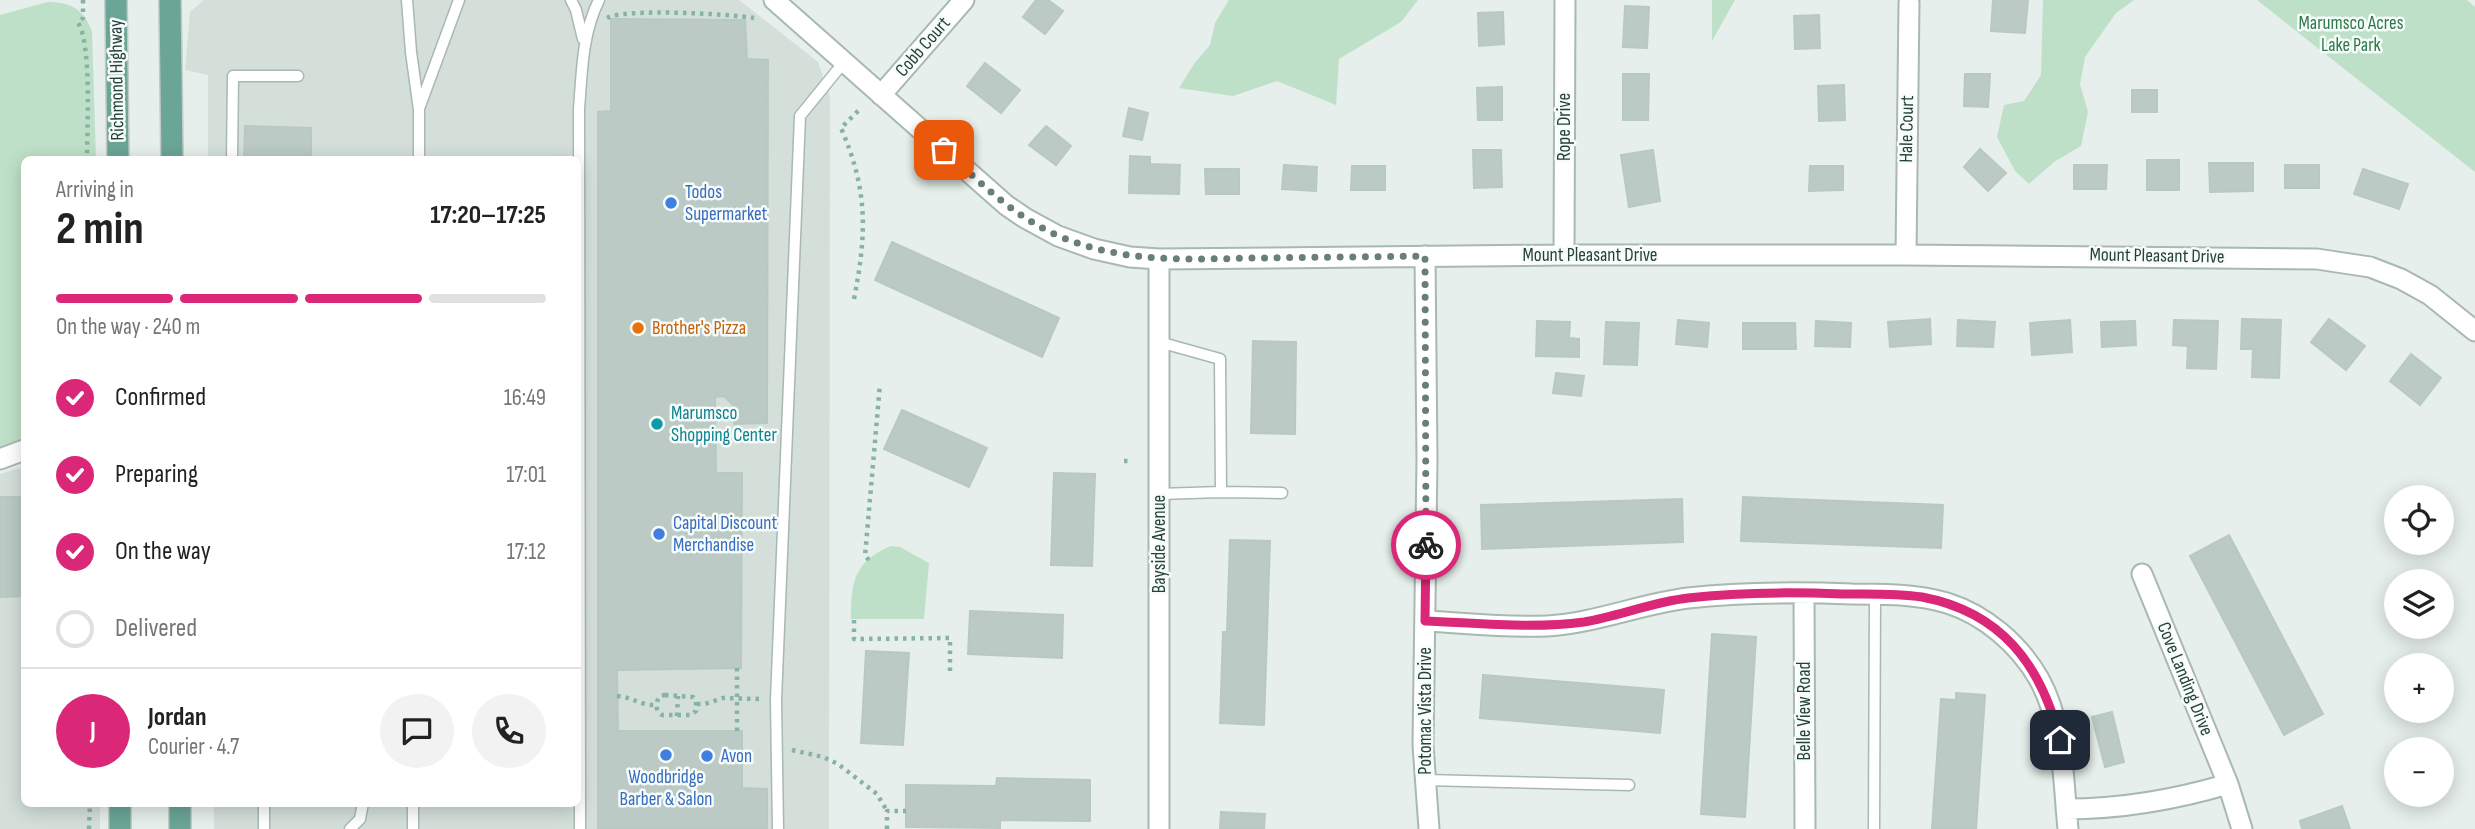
<!DOCTYPE html>
<html lang="en">
<head>
<meta charset="utf-8">
<style>
	:root { --surface:#fff; --page:#f2f2f2; --text:#222; --muted:#767676; --line:#e0e0e0; --accent:#db2777 }
	body { margin:0; font-family:"Sofia Sans Condensed",sans-serif; background:var(--page); color:var(--text); height:100vh; display:flex; flex-direction:column; font-size:26px; white-space:nowrap }
	* { box-sizing:border-box; margin:0 }
	p { font-size:23px; color:var(--muted) }
	.icon { flex:none; width:38px; height:38px; fill:none; stroke:currentColor; stroke-width:2; stroke-linecap:round; stroke-linejoin:round }
	.map { position:relative; flex:1; overflow:hidden }
	.details { position:absolute; left:21px; top:156px; width:560px; height:651px; display:flex; flex-direction:column; background:var(--surface); border-radius:10px; box-shadow:0 4px 18px #0003 }
	.details>* { flex:none }
	.controls { position:absolute; left:2384px; top:485px; display:grid; gap:14px }
	.controls a { display:grid; place-items:center; width:70px; height:70px; border-radius:50%; background:var(--surface); box-shadow:0 4px 18px #0003; font-size:35px }
	.pin { position:absolute; display:grid; place-items:center; width:60px; height:60px; color:#fff; margin:-30px; border-radius:14px; box-shadow:0 4px 10px #0006 }
	.courier { position:absolute; display:grid; place-items:center; width:70px; height:70px; margin:-35px; border:5px solid #db2777; border-radius:50%; background:#fff; color:#222; box-shadow:0 2px 9px #0007 }
	.overview em { font-style:normal; font-weight:700 }
	.overview div { display:flex; flex-direction:column-reverse }
	.overview { display:flex; align-items:center; justify-content:space-between; height:119px; padding:0 35px }
	h1 { font-size:46px; font-weight:700; line-height:52px }
	.bar { display:grid; grid-template-columns:repeat(4,1fr); gap:10px 7px; align-content:center; height:84px; padding:0 35px }
	.bar i { height:9px; border-radius:5px; background:var(--line) }
	.bar .active { background:var(--accent) }
	.bar p { grid-column:span 4 }
	.line { display:flex; align-items:center; gap:18px; padding:0 35px; border-top:2px solid var(--line) }
	.line div { flex:1 }
	.round { display:grid; place-items:center; flex:none; width:74px; height:74px; border-radius:37px; background:var(--page) }
	ol { padding:0 35px; list-style:none }
	li { display:flex; align-items:center; gap:21px; height:77px }
	li p { margin-inline-start:auto }
	li .icon { padding:7px; border-radius:50%; background:var(--accent); color:#fff; stroke-width:4 }
	li:last-child { color:var(--muted) }
	li i { width:38px; height:38px; border:4px solid var(--line); border-radius:50% }
	.map>svg:first-child { display:block }
</style>
</head>
<body>
<div class="map">
<svg width="2475" height="829" viewBox="0 0 2475 829">
	<rect width="100%" height="100%" fill="#e6efeb"/>
	<!-- built -->
	<path fill="#d4dfda" d="M204 0H739L818 62 830 96 829 829H214V803H578V159H208V75L185 70 190 12Z
		M24 467V803H100V829H0V474Z"/>
	<!-- green -->
	<path fill="#bfe0c8" d="M1229 0H1418L1401 22 1339 59 1336 105 1277 81 1233 96 1179 88 1194 64 1210 45 1215 23Z
		M1712 0H1735L1712 41Z
		M2043 0H2134L2116 13 2085 57 2080 84 2088 112 2081 146 2054 162 2029 184 2015 171 1997 137 2004 105 2024 101 2041 75Z
		M2257 0H2467L2475 7V172Z
		M48 2C71 2 85 10 92 32L96 159H24V440L0 448V15Z
		M891 546 900 547 929 563 924 619H851C851 583 853 562 891 546Z"/>
	<!-- building -->
	<path fill="#bbcac4" stroke="#b8c9c2" stroke-width="2" d="M1036 0H1048L1063 11 1045 34 1023 17Z
		M1993 0H2028L2025 33 1991 31Z
		M1625 6 1649 7 1647 48 1623 47Z
		M1503 12 1504 44 1479 46 1478 13Z
		M1819 15 1820 48 1795 49 1794 16Z
		M611 19 745 20 747 59 768 60 767 423 734 424V406L724 396 715 397 716 473H742L741 668 617 670 618 731H742V788L767 789V829H598V112L611 111Z
		M985 63 1020 90 1001 113 967 86Z
		M1623 74H1649L1648 120H1623Z
		M1965 74H1990L1988 107 1964 106Z
		M1844 85 1845 120 1819 121 1818 86Z
		M1502 87V120H1478L1477 88Z
		M2132 90H2157V112H2132Z
		M1129 108 1148 113 1142 140 1123 136Z
		M245 126 311 128V159H244Z
		M1046 126 1071 146 1056 165 1029 145Z
		M1980 149 2006 173 1988 191 1964 167Z
		M1473 150H1501L1502 187 1474 188Z
		M1653 150 1660 201 1629 207 1621 155Z
		M1130 156 1150 157V164L1180 165 1179 194 1129 193Z
		M2147 160H2179V190H2147Z
		M2209 163H2253V191L2210 192Z
		M1284 165 1317 167 1316 191 1282 189Z
		M2074 165H2107L2106 189H2074Z
		M2285 165H2319V188H2285Z
		M1352 166H1385V190H1351Z
		M1810 166H1843V190L1809 191Z
		M1205 169H1239V194H1206Z
		M2363 169 2408 184 2399 209 2354 194Z
		M892 242 1059 318 1042 357 875 280Z
		M1930 319 1931 344 1890 347 1888 322Z
		M2242 319 2281 320 2279 378 2252 377 2253 349H2241Z
		M2329 319 2365 346 2346 370 2311 342Z
		M1678 320 1709 323 1707 347 1676 344Z
		M1958 320 1995 322 1993 347 1957 346Z
		M2070 320 2072 352 2032 355 2030 323Z
		M2174 320 2218 321 2216 369 2187 368 2188 346 2173 345Z
		M1537 321 1570 322 1569 338 1579 339V357L1536 356Z
		M1816 321 1851 323 1850 347 1815 346Z
		M2135 321 2136 345 2102 347 2101 322Z
		M1606 322 1639 323 1637 365 1604 364Z
		M1743 323H1795L1796 349H1743Z
		M1253 341 1296 342 1295 434 1251 433Z
		M2411 354 2441 378 2420 405 2390 381Z
		M1556 373 1584 376 1581 396 1553 393Z
		M902 410 987 448 969 487 884 449Z
		M1054 473 1095 474 1092 566 1051 565Z
		M0 497H24V596L0 597Z
		M1743 497 1943 505 1941 548 1741 541Z
		M1682 499 1683 542 1482 549 1481 505Z
		M2229 535 2323 714 2284 735 2190 556Z
		M1230 540 1270 541 1264 725 1220 723 1223 632H1227Z
		M970 611 1063 615 1062 658 968 654Z
		M1712 634 1756 637 1745 817 1701 814Z
		M866 651 909 653 903 745 861 743Z
		M1483 675 1664 690 1660 733 1480 718Z
		M1956 693 1985 695 1976 829H1932L1941 699 1956 700Z
		M2112 712 2124 762 2105 767 2092 717Z
		M997 778 1090 780V821L1000 820V828L906 827V785L996 786Z
		M2342 806 2350 829H2302L2300 821Z
		M1221 812 1265 814 1264 829H1220Z"/>
	<g fill="none" stroke-linecap="round" stroke-linejoin="round">
		<defs>
			<path id="lane" d="M407 0 411 52 419 110V159
				M571 0 576 10 583 39
				M420 106 459 0
				M232 159 233 76H298
				M1159 342 1220 359 1221 492 1159 494
				M1221 492 1282 493
				M1425 780 1629 785
				M264 803V829
				M350 829 360 819 363 803
				M413 829V803
				M580 829 579 109C582 72 582 34 599 0
				M778 829 776 700 800 116 844 62
				M1874 829 1875 594"/>
			<path id="street" d="M774 0 1006 205 1025 218 1058 236 1094 249 1130 257 1159 259 1564 255H1906L2317 259 2370 267 2401 279 2430 295 2475 331
				M881 95 964 0
				M1564 255 1565 0
				M1906 255 1909 3
				M1425 256 1427 459 1423 745 1429 829
				M1159 259V829
				M0 459 24 450
				M2142 574 2228 784 2242 829
				M1804 593 1805 829
				M1425 621C1465 623 1507 628 1547 626 1596 623 1640 604 1688 598 1742 592 1798 592 1852 594 1884 594 1917 594 1947 603 1985 615 2019 644 2039 679 2064 724 2063 779 2068 829
				M2066 809C2122 809 2174 800 2228 784"/>
			<path id="primary" d="M116 0 118 159
				M170 0 172 159
				M180 803V829
				M120 829V803"/>
		</defs>
		<!-- lane casing -->
		<use href="#lane" stroke="#a8b8b2" stroke-width="13"/>
		<!-- street casing -->
		<use href="#street" stroke="#a8b8b2" stroke-width="23"/>
		<!-- primary casing -->
		<use href="#primary" stroke="#c2cac8" stroke-width="24"/>
		<!-- path -->
		<path stroke="#86b3a5" stroke-width="4.5" stroke-dasharray="3.5 5" stroke-linecap="butt" d="M83 0V18L78 23C92 44 87 131 87 159
			M607 18C624 8 732 14 754 18
			M854 299C867 233 868 190 841 128L859 110
			M1124 461H1128
			M869 560 865 556 880 384
			M854 620V639L950 638V675
			M665 695 693 697 696 701V711L691 715H662C655 710 655 703 660 696Z
			M617 696C633 697 638 705 656 705
			M697 704H705L723 698 761 699
			M677 716 678 696
			M737 731V668
			M792 750 823 757 838 764 877 794 887 811
			M89 829 90 803
			M887 829V811H906"/>
		<!-- lane -->
		<use href="#lane" stroke="#fff" stroke-width="10"/>
		<!-- street -->
		<use href="#street" stroke="#fff" stroke-width="19"/>
		<!-- primary -->
		<use href="#primary" stroke="#6aa596" stroke-width="21"/>
	</g>
	<g fill="none" stroke-linecap="round" stroke-linejoin="round">
		<!-- done -->
		<path stroke="#687f78" stroke-width="7" stroke-dasharray="0 12.6" d="M944 150C980 182 1014 217 1059 236 1123 264 1191 259 1259 258 1314 257 1370 257 1425 256L1426 545"/>
		<!-- route -->
		<path stroke="#db2777" stroke-width="9" d="M1426 545 1425 621C1478 623 1532 629 1584 622 1619 616 1653 602 1688 598 1738 592 1791 592 1842 594 1868 594 1896 593 1922 597 2001 612 2041 664 2060 740"/>
	</g>
	<!-- markers -->
	<g fill="#3f7fe0" stroke="#f7fbf9" stroke-width="2.5">
		<circle cx="671" cy="203" r="7"/>
		<circle cx="659" cy="534" r="7"/>
		<circle cx="666" cy="755" r="7"/>
		<circle cx="707" cy="756" r="7"/>
	</g>
	<circle fill="#e8710a" stroke="#f7fbf9" stroke-width="2.5" cx="638" cy="328" r="7"/>
	<circle fill="#0f9aa8" stroke="#f7fbf9" stroke-width="2.5" cx="657" cy="424" r="7"/>
	<g text-anchor="middle" dominant-baseline="central" stroke-width="5" stroke-linejoin="round" paint-order="stroke">
		<!-- park labels -->
		<g font-size="19" fill="#2d7a4b" stroke="#f7fbf9">
			<text x="2351" y="23">Marumsco Acres<tspan x="2351" dy="22">Lake Park</tspan></text>
		</g>
		<!-- street labels -->
		<g font-size="19" fill="#24423a" stroke="#f7fbf9">
			<text transform="translate(923 47) rotate(-49)">Cobb Court</text>
			<text transform="translate(117 80) rotate(-91)">Richmond Highway</text>
			<text transform="translate(1564 127) rotate(-90)">Rope Drive</text>
			<text transform="translate(1907 129) rotate(-89)">Hale Court</text>
			<text x="1590" y="255">Mount Pleasant Drive</text>
			<text transform="translate(2157 256) rotate(1)">Mount Pleasant Drive</text>
			<text transform="translate(1159 544) rotate(-90)">Bayside Avenue</text>
			<text transform="translate(2185 679) rotate(68)">Cove Landing Drive</text>
			<text transform="translate(1425 711) rotate(-90)">Potomac Vista Drive</text>
			<text transform="translate(1804 711) rotate(-90)">Belle View Road</text>
		</g>
		<!-- shop labels -->
		<g font-size="19" fill="#366cbe" stroke="#f7fbf9" text-anchor="start">
			<text x="685" y="192">Todos<tspan x="685" dy="22">Supermarket</tspan></text>
			<text x="673" y="523">Capital Discount<tspan x="673" dy="22">Merchandise</tspan></text>
			<text x="721" y="756">Avon</text>
			<text x="666" y="777" text-anchor="middle">Woodbridge<tspan x="666" dy="22">Barber &amp; Salon</tspan></text>
		</g>
		<!-- food labels -->
		<g font-size="19" fill="#c56008" stroke="#f7fbf9" text-anchor="start">
			<text x="652" y="328">Brother's Pizza</text>
		</g>
		<!-- culture labels -->
		<g font-size="19" fill="#0d838f" stroke="#f7fbf9" text-anchor="start">
			<text x="671" y="413">Marumsco<tspan x="671" dy="22">Shopping Center</tspan></text>
		</g>
	</g>
</svg>
<div class="controls">
<a><svg class="icon" aria-label="locate" viewBox="0 0 24 24"><circle cx="12" cy="12" r="6"/><path d="M12 2v4M12 18v4M2 12h4M18 12h4"/></svg></a>
<a><svg class="icon" aria-label="layers" viewBox="0 0 24 24"><path d="M12 4l9 5-9 5-9-5zM3 14l9 5 9-5"/></svg></a>
<a>+</a>
<a>−</a>
</div>
<div class="pin" style="left:944px;top:150px;background:#ea580c"><svg class="icon" aria-label="bag" viewBox="0 0 24 24"><path d="M5 8h14l-1 12H6zM9 8a3 3 0 0 1 6 0"/></svg></div>
<div class="pin" style="left:2060px;top:740px;background:#1f2937"><svg class="icon" aria-label="home" viewBox="0 0 24 24"><path d="M3 11l9-7 9 7M6 9v11h12V9"/></svg></div>
<div class="courier" style="left:1426px;top:545px"><svg class="icon" aria-label="bike" viewBox="0 0 24 24"><circle cx="6" cy="16" r="4"/><circle cx="18" cy="16" r="4"/><path d="M6 16l4-8h5l3 8M10 8l3 8H6M13 5h3"/></svg></div>
<section class="details">
<div class="overview"><div><h1>2 min</h1><p>Arriving in</p></div><em>17:20–17:25</em></div>
<div class="bar"><i class="active"></i><i class="active"></i><i class="active"></i><i></i><p>On the way · 240 m</p></div>
<ol>
<li><svg class="icon" aria-label="check" viewBox="0 0 24 24"><path d="M5 12l5 5 9-10"/></svg>Confirmed<p>16:49</p></li>
<li><svg class="icon" aria-label="check" viewBox="0 0 24 24"><path d="M5 12l5 5 9-10"/></svg>Preparing<p>17:01</p></li>
<li><svg class="icon" aria-label="check" viewBox="0 0 24 24"><path d="M5 12l5 5 9-10"/></svg>On the way<p>17:12</p></li>
<li><i></i>Delivered</li>
</ol>
<div class="line" style="height:126px"><b class="round" style="background:var(--accent);color:#fff">J</b><div><b>Jordan</b><p>Courier · 4.7</p></div><a class="round"><svg class="icon" aria-label="chat" viewBox="0 0 24 24"><path d="M4 5h16v11H9l-5 4z"/></svg></a><a class="round"><svg class="icon" aria-label="phone" viewBox="0 0 24 24"><path d="M5 4h4l2 5-3 2q2 4 5 5l2-3 5 2v4C11 20 4 13 5 4z"/></svg></a></div>
</section>
</div>
</body>
</html>
